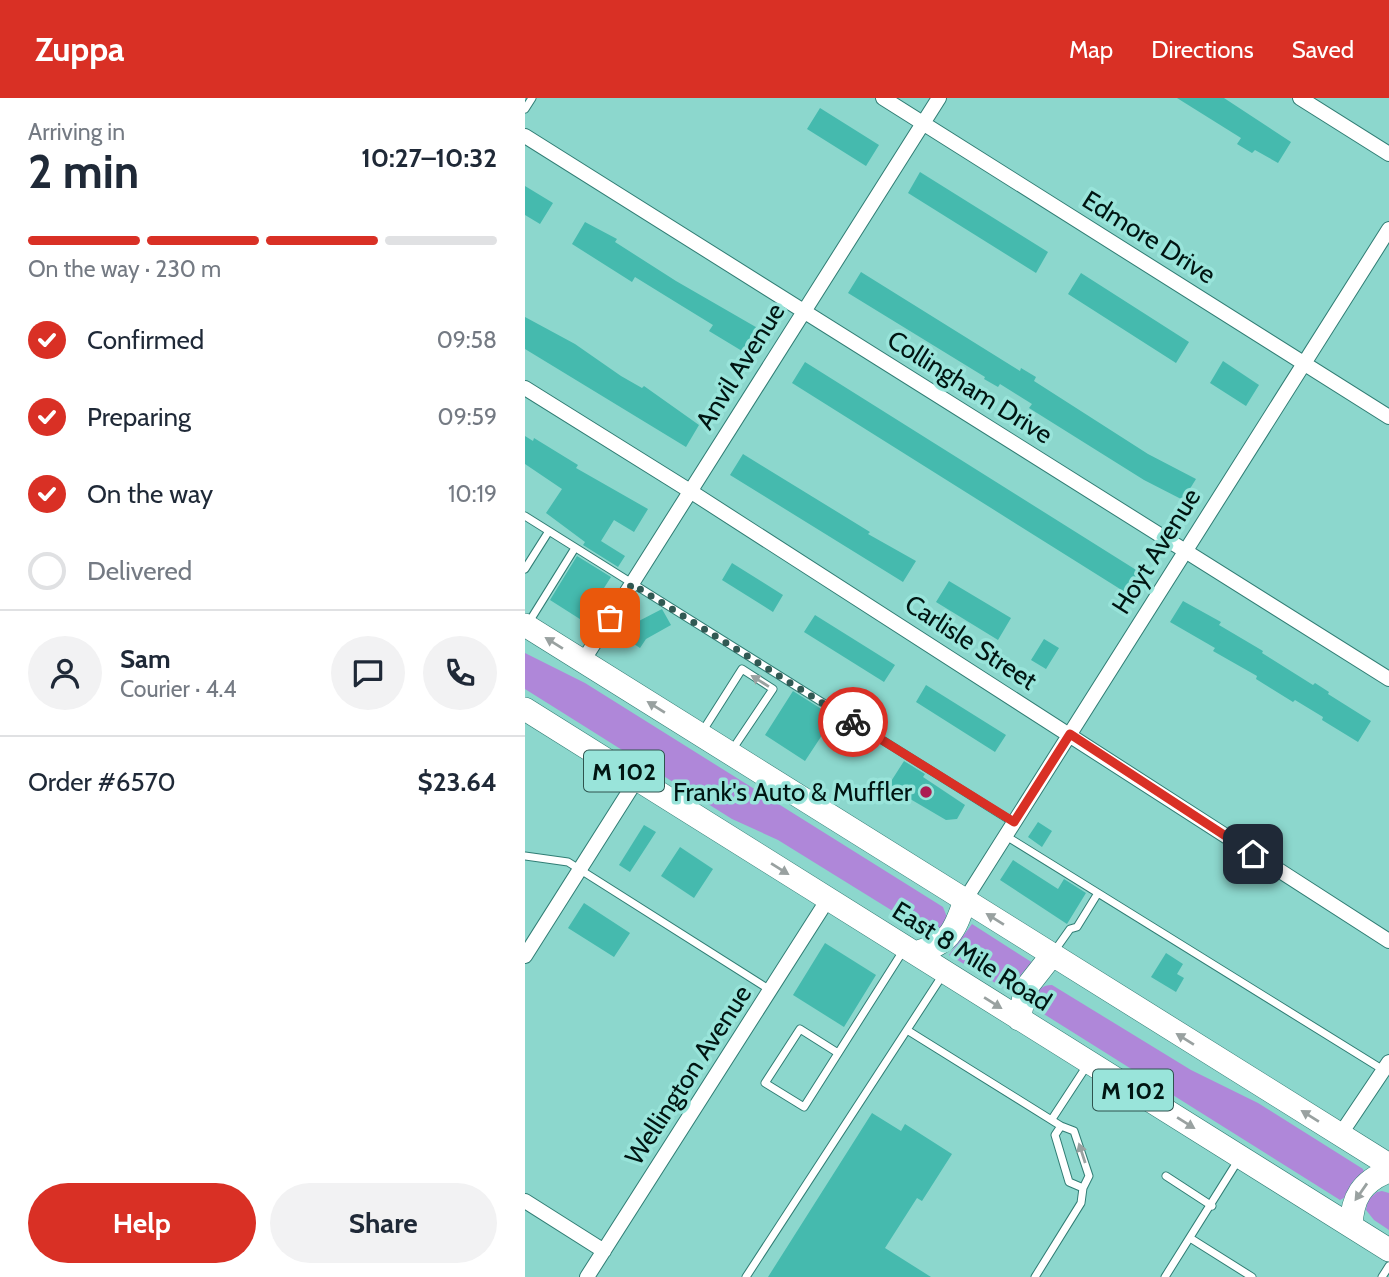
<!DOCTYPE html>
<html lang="en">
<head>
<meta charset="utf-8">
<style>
	:root { --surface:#fff; --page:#f2f2f3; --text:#1f2937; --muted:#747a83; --line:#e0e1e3; --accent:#d93025 }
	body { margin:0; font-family:Cabin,sans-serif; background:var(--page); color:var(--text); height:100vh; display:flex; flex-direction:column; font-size:26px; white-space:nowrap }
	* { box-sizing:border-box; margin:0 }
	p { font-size:23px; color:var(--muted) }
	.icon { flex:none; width:38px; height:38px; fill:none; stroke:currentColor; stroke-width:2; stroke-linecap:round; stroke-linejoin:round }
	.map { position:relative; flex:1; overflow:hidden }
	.drawer { display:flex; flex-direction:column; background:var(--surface); width:525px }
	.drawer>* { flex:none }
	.pin { position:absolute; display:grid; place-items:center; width:60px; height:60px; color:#fff; margin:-30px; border-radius:14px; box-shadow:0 4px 10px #0006 }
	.courier { position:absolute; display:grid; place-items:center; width:70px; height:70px; margin:-35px; border:5px solid #d93025; border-radius:50%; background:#fff; color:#222; box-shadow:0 2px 9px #0007 }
	.overview em { font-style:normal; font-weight:800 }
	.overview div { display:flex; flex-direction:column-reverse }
	.overview { display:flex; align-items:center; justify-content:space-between; height:119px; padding:0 28px }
	h1 { font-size:46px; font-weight:800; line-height:52px }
	.bar { display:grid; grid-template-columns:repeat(4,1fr); gap:10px 7px; align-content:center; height:84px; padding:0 28px }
	.bar i { height:9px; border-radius:5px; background:var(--line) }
	.bar .on { background:var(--accent) }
	.bar p { grid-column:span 4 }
	.line { display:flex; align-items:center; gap:18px; padding:0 28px; border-top:2px solid var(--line) }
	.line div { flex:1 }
	.round { display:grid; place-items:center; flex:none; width:74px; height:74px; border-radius:37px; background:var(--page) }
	ol { padding:0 28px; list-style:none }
	li { display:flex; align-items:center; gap:21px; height:77px }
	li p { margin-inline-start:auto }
	li .icon { padding:7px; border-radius:50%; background:var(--accent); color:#fff; stroke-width:4 }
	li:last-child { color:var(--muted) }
	li i { width:38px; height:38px; border:4px solid var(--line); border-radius:50% }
	.button { display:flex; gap:14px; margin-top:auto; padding:14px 28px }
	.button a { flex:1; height:80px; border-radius:42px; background:var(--accent); color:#fff; font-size:28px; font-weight:800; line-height:80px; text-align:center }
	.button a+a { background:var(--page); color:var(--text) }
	header { display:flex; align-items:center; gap:42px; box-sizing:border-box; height:98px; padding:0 35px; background:var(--accent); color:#fff }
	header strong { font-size:33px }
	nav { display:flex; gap:38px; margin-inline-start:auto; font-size:24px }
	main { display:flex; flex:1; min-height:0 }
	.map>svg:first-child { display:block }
</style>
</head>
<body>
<header>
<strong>Zuppa</strong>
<nav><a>Map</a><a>Directions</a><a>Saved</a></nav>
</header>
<main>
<section class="drawer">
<div class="overview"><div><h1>2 min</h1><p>Arriving in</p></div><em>10:27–10:32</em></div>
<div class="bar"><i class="on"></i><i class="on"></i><i class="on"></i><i></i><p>On the way · 230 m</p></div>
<ol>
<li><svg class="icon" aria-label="check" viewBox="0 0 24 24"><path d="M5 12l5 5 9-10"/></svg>Confirmed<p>09:58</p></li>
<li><svg class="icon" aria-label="check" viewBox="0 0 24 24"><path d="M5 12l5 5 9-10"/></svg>Preparing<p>09:59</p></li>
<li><svg class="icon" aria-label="check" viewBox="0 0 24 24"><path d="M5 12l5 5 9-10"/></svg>On the way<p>10:19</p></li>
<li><i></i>Delivered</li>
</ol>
<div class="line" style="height:126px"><a class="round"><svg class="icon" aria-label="person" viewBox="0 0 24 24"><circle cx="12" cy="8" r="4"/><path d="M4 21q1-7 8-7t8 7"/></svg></a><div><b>Sam</b><p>Courier · 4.4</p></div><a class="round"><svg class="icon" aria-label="chat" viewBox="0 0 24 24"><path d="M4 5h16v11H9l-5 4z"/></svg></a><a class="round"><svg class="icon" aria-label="phone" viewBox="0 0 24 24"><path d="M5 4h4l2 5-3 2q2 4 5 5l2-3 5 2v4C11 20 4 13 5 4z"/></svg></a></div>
<div class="line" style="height:91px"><div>Order #6570</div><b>$23.64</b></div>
<div class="button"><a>Help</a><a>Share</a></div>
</section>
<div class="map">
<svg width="864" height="1179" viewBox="0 0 864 1179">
	<rect width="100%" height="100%" fill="#8cd7cd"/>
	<!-- green -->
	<path fill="#af87d9" d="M0 555 60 585 418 809 422 819 416 832 409 835 400 833 253 742 207 721 0 591Z
		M447 826 508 865 497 875 487 895 424 857Z
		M527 887 666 972 733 1005 838 1071 839 1074 828 1083 819 1100 815 1102 514 913C506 900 512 887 527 887Z
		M857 1093 864 1095V1132L849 1122 841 1112 843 1102 852 1094Z"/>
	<!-- building -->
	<path fill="#45baae" d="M652 0H699L766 44 753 65 730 52 727 55 712 46 716 40Z
		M295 10 354 47 341 68 282 31Z
		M395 74 523 154 511 175 383 95Z
		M0 88 28 105 15 126 0 117Z
		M60 124 92 141 90 144 151 183 236 232 222 256 184 233 188 227 157 208 110 179 107 184 47 146Z
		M336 174 495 273 496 270 511 279 509 283 623 356 671 381 658 402 619 382 504 310 507 306 475 286 473 289 459 281 460 279 323 195Z
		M556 175 664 244 651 265 543 196Z
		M0 219 50 246 96 278 117 290 119 288 174 327 161 349 0 251Z
		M698 263 734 287 721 308 685 285Z
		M280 264 616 475 603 496 267 285Z
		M0 338 8 343 9 340 53 367 51 370 123 411 109 434 89 422 76 443 100 458 93 469 58 447 60 444 21 415 37 391 0 366Z
		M218 356 345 434 343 436 391 463 378 484 205 377Z
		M52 458 86 479 58 523 25 502Z
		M207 465 258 497 248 514 197 482Z
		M424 483 486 520 473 542 411 504Z
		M658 503 696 524 694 527 738 553 737 555 788 587 790 585 804 594 803 596 846 623 833 644 797 622 798 619 770 602 768 604 731 581 732 578 688 553 690 550 645 524Z
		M137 511 146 527 121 541 115 550 100 540 110 525Z
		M290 517 370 567 359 584 279 534Z
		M519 541 534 550 521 571 506 562Z
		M401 587 481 637 470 654 391 604Z
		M268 593 309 619 280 663 240 637Z
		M379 663 400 676 398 679 440 707 432 721 421 722 363 688Z
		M513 724 527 733 517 749 503 739Z
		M119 727 131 734 105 774 94 767Z
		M155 749 188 771 169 800 136 778Z
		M488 762 533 791 539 781 561 795 542 826 475 782Z
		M59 805 105 835 89 859 43 830Z
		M300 845 351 877 319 929 268 897Z
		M641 855 658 866 652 876 659 880 651 894 626 879Z
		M347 1015 376 1033 380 1026 427 1056 397 1103 392 1100 360 1150 406 1179H243Z"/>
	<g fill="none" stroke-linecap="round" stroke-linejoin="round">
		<defs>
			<path id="service" d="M0 11 7 0
				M0 418 488 724
				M0 471 24 433
				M4 524 50 450
				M177 634 217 571 248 591 207 652
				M481 738 860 973
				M0 758 43 764 245 892
				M528 855 545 831 552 829 573 795
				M382 932 536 1028 549 1033 564 1078 558 1090 556 1105 510 1179
				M313 955 275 931 240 985 279 1009 378 853
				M527 1021 563 966
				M536 1028 530 1037 544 1084 558 1090
				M641 1078 687 1108
				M665 1140 727 1179
				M221 1179 417 878
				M640 1179 714 1061
				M857 1179 864 1168"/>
			<path id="minor" d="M358 0 864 319
				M775 0 864 56
				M0 38 864 581
				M0 290 165 393 864 843
				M58 563 414 0
				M440 802 864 131
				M0 858 112 681
				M815 1037 864 964
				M0 1103 79 1153
				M62 1179 303 801"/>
			<path id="trunk" d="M0 527 864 1067
				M0 611 864 1152
				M390 855C424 845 429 836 440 802
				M494 921 501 890 527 857
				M826 1128C827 1100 837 1083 864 1073"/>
		</defs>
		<!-- service casing -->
		<use href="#service" stroke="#307d74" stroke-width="9"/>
		<!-- minor casing -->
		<use href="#minor" stroke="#307d74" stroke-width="16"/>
		<!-- trunk casing -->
		<use href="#trunk" stroke="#307d74" stroke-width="24"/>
		<!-- service -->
		<use href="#service" stroke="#fff" stroke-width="7"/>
		<!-- minor -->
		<use href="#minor" stroke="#fff" stroke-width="14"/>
		<!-- trunk -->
		<use href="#trunk" stroke="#fff" stroke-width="23"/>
	</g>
	<!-- one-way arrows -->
	<defs><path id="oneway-solid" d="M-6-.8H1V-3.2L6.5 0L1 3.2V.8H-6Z" transform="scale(1.75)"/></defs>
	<g fill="#99a1a0">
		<use href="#oneway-solid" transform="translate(29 545) rotate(-148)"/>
		<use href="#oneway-solid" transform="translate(235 583) rotate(-148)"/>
		<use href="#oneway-solid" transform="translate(131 609) rotate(-148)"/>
		<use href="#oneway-solid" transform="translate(255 771) rotate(32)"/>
		<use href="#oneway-solid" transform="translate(470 821) rotate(-148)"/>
		<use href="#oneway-solid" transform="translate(468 905) rotate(32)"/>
		<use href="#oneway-solid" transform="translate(660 941) rotate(-148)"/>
		<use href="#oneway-solid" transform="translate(785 1018) rotate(-148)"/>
		<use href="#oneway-solid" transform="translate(661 1025) rotate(32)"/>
		<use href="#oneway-solid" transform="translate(557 1055) rotate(-108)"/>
		<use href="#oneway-solid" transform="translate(836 1094) rotate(125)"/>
	</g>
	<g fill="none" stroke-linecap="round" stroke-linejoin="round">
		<!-- done -->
		<path stroke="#315953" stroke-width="7" stroke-dasharray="0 12.6" d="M85 520 107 486 328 624"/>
		<!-- route -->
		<path stroke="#d93025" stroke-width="9" d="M328 624 489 724 545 636 728 756"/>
	</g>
	<!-- markers -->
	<circle fill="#ac1c52" stroke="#99e4da" stroke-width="2.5" cx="401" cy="694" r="7"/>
	<g text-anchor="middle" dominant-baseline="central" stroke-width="7" stroke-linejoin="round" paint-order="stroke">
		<!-- shield labels -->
		<g fill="#99e4da" stroke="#2e534e" stroke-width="2">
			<rect x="59" y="652.5" width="80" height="41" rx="5"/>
			<rect x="568" y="971.5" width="80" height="41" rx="5"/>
		</g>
		<g font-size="24" font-weight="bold" fill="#001512">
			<text x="99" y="673">M 102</text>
			<text x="608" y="992">M 102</text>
		</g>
		<!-- street labels -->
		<g font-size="26" fill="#001512" stroke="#99e4da">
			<text transform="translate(624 139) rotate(32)">Edmore Drive</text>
			<text transform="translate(215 268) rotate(-58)">Anvil Avenue</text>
			<text transform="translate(445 289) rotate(32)">Collingham Drive</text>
			<text transform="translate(631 453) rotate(-58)">Hoyt Avenue</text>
			<text transform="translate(446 544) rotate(33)">Carlisle Street</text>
			<text transform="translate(447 858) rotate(32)">East 8 Mile Road</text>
			<text transform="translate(163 977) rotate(-57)">Wellington Avenue</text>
		</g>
		<!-- poi labels -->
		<g font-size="26" fill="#001512" stroke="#99e4da" text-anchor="end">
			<text x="387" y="694">Frank's Auto &amp; Muffler</text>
		</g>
	</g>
</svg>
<div class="pin" style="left:85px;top:520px;background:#ea580c"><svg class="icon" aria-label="bag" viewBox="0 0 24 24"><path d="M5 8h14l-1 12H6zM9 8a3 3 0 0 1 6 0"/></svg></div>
<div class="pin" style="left:728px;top:756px;background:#1f2937"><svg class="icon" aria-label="home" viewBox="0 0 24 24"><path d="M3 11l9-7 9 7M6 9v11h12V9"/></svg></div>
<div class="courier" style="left:328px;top:624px"><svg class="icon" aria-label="bike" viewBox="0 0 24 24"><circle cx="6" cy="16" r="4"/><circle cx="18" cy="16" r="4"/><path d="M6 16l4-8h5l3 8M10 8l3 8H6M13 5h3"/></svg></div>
</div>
</main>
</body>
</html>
